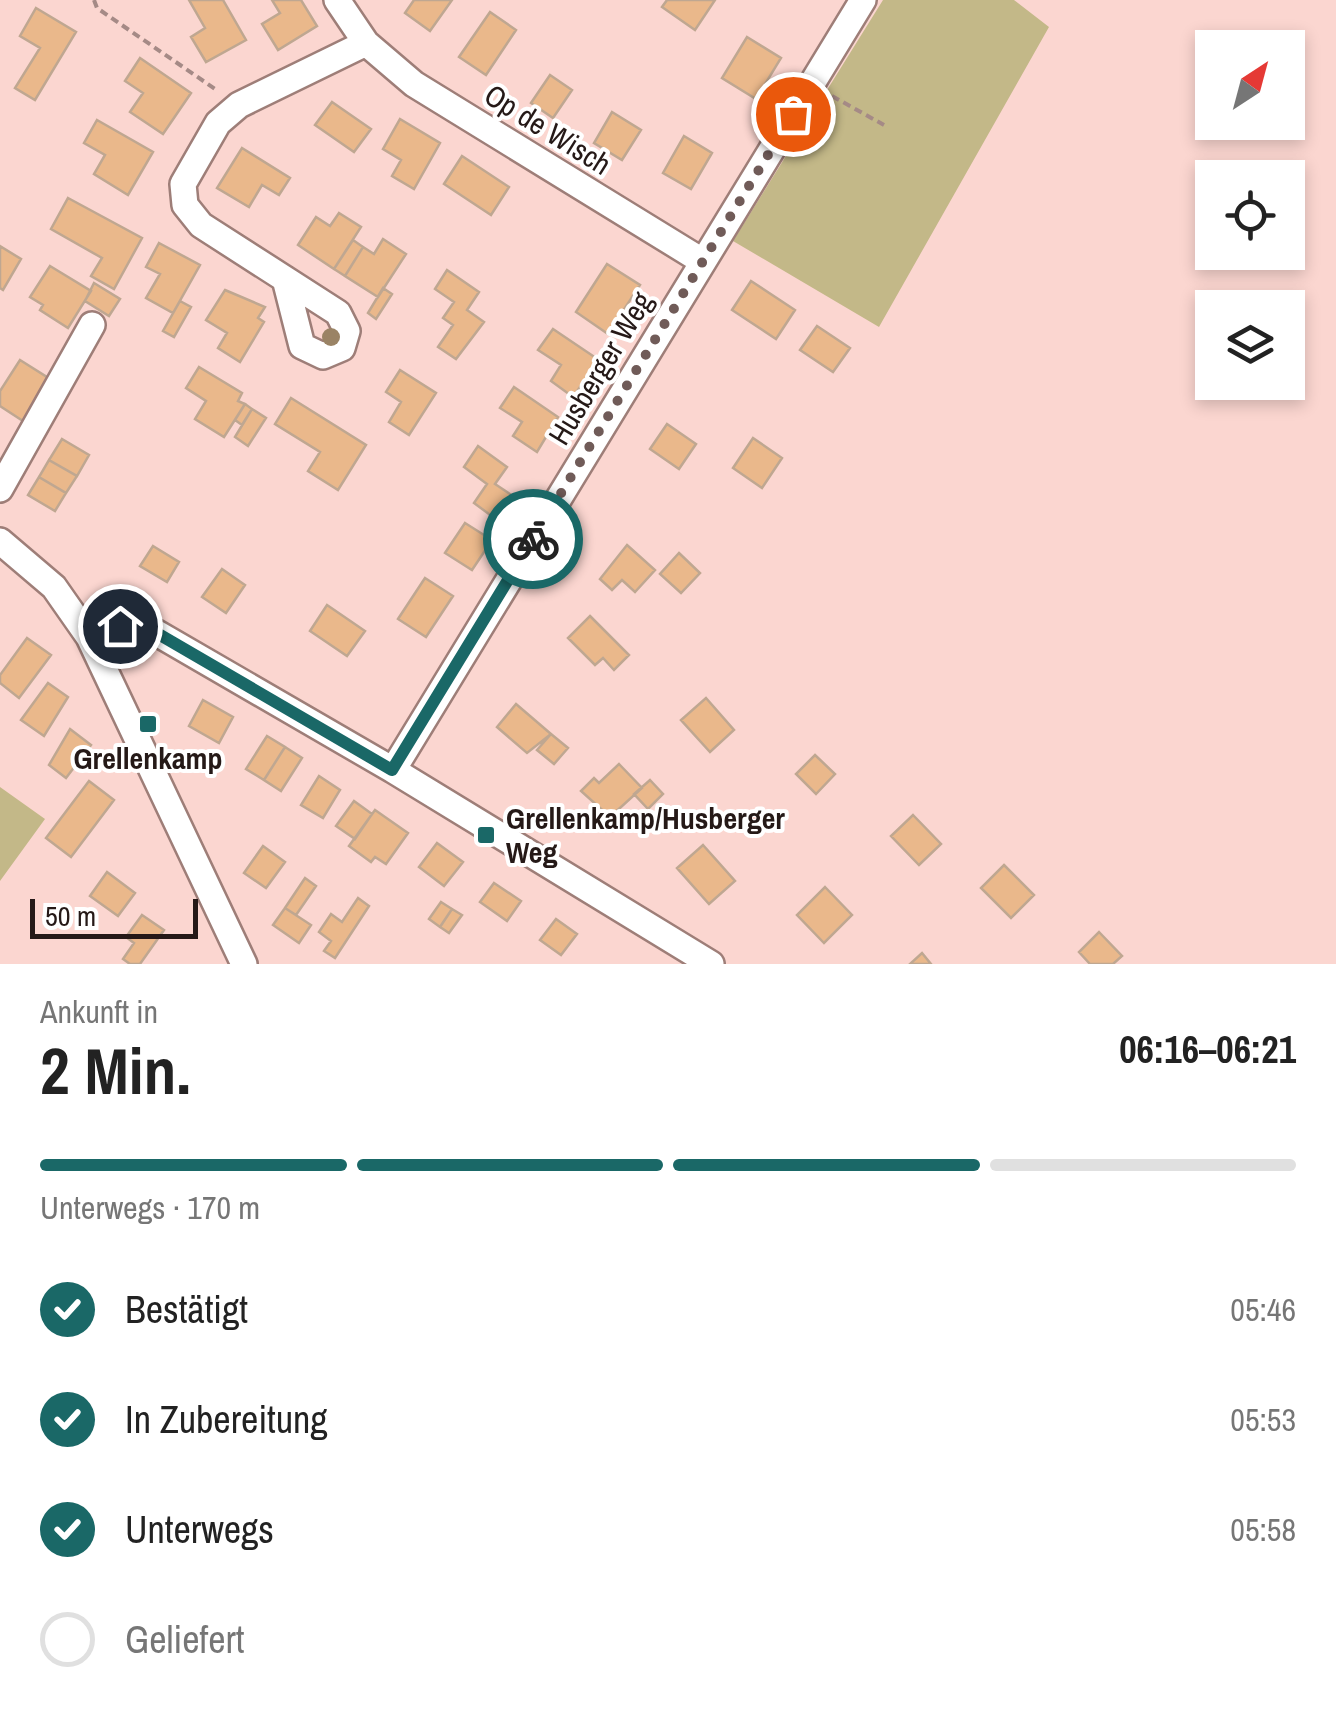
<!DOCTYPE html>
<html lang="de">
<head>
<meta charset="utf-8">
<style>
	:root { --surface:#fff; --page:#f6f6f6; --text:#222; --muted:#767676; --line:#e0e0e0; --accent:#1a6867 }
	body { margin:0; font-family:"Archivo Narrow",sans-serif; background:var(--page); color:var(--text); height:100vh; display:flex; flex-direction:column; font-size:38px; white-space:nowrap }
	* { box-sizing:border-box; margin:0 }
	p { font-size:32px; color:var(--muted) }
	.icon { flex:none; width:55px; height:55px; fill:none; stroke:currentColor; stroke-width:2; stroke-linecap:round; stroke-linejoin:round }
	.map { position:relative; height:964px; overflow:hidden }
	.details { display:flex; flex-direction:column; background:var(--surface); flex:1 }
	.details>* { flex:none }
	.needle { width:65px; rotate:36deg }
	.controls { position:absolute; left:1195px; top:30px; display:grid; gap:20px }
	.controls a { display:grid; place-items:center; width:110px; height:110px; border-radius:0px; background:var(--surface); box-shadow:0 5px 15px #0003; font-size:50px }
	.scale { position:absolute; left:30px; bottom:25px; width:168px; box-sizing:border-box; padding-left:10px; border:5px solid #251917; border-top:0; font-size:28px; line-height:35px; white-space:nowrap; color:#251917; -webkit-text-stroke:8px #fff; paint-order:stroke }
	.pin { position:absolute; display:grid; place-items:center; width:85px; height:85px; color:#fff; margin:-42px; border:5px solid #fff; border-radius:50%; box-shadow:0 2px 10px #0007 }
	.courier { position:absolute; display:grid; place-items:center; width:100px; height:100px; margin:-50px; border:8px solid #1a6867; border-radius:50%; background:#fff; color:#222; box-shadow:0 2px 12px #0007 }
	.head em { font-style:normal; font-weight:700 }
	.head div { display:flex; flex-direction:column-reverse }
	.head { display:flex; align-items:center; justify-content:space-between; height:170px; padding:0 40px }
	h1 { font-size:65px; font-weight:700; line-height:75px }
	.bar { display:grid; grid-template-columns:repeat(4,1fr); gap:15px 10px; align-content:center; height:120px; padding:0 40px }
	.bar i { height:12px; border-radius:8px; background:var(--line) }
	.bar .active { background:var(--accent) }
	.bar p { grid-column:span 4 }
	ol { padding:0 40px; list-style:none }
	li { display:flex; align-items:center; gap:30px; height:110px }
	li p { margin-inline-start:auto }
	li .icon { padding:10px; border-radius:50%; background:var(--accent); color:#fff; stroke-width:4 }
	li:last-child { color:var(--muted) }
	li i { width:55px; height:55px; border:5px solid var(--line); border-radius:50% }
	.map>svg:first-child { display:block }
</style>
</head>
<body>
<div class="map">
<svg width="1336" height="964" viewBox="0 0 1336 964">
	<rect width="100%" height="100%" fill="#fbd6d0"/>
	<!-- green -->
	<path fill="#c3b888" d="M883 0H1014L1049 27 879 327 733 241Z
		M0 787 45 819 0 881Z"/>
	<!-- building -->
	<path fill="#eab88b" stroke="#bfa791" stroke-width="2.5" d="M189 0H223L246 40 206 62 191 37 205 28Z
		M272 0H301L317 26 278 50 262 24 280 13Z
		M414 0H452L430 31 405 13Z
		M667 0H715L695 30 662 7Z
		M36 8 76 32 35 100 15 88 40 48 20 36Z
		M490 12 516 30 486 75 459 57Z
		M747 37 781 58 756 99 722 78Z
		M140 58 191 93 163 134 130 112 143 93 125 81Z
		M550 75 572 90 553 118 531 103Z
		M332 102 371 129 354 152 315 125Z
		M612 112 641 130 622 160 594 143Z
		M400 119 440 143 414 189 392 176 401 160 383 149Z
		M97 120 153 152 128 195 94 174 105 155 84 143Z
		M684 136 712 153 691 189 663 173Z
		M242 148 290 178 279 195 262 185 249 207 217 188Z
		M462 156 509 187 491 215 444 184Z
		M68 198 142 238 114 289 91 276 102 258 51 229Z
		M339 213 361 227 334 269 298 245 316 217 330 226Z
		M383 239 406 254 378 297 345 276 363 247 374 254Z
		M353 240 363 247 345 276 334 269Z
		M159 243 200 265 173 313 146 298 160 274 146 267Z
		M0 246 21 259 3 290 0 288Z
		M607 264 640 285 608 334 576 312Z
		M50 266 91 291 68 328 40 310 43 305 30 297Z
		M447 270 479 292 467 310 484 322 456 359 438 347 453 325 443 318 454 302 435 289Z
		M751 281 795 310 776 339 732 310Z
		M94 283 120 299 109 316 85 301Z
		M383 288 392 294 376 319 368 313Z
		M225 290 265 307 258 318 264 322 240 362 218 348 227 333 206 320Z
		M180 301 191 307 174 337 163 331Z
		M817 326 850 348 833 372 800 350Z
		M553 329 599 360 573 397 551 381 561 365 538 350Z
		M20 360 50 379 23 421 0 406V391Z
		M199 367 242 393 238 401 245 404 224 437 195 419 206 401 186 388Z
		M400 370 436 393 409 435 389 422 401 402 386 392Z
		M514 387 558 417 537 452 513 436 522 422 500 408Z
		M291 398 366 445 338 490 308 471 320 452 275 424Z
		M245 404 252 409 242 425 235 420Z
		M252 409 266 418 248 446 235 437Z
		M667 424 696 444 679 469 650 449Z
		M753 438 782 458 762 488 733 468Z
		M62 439 89 455 77 476 49 460Z
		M478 446 507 467 495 484 513 496 497 520 474 503 487 484 464 467Z
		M49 460 77 476 66 493 39 477Z
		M39 477 66 493 55 511 28 495Z
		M465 523 492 540 472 570 445 553Z
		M627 545 655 570 635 592 622 580 612 590 600 579Z
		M153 546 179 562 167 582 140 566Z
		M679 553 700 573 681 593 660 574Z
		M222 569 245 585 226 613 202 597Z
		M425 578 453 596 426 637 398 619Z
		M327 605 365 631 347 656 310 631Z
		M590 616 629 655 614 670 603 658 595 665 568 638Z
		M27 638 51 655 19 698 0 683V675Z
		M48 683 68 697 44 736 21 720Z
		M706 698 734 730 710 752 681 720Z
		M203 700 233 717 219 743 189 726Z
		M516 704 551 734 527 753 497 727Z
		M70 729 91 745 66 778 49 765Z
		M551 734 568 748 554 764 537 750Z
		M267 736 285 747 264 780 246 769Z
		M285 747 302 758 281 791 264 780Z
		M815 755 835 774 816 794 796 774Z
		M619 764 642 788 610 817 581 791 594 778 599 783Z
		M319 776 340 790 323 818 301 805Z
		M650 780 663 794 648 809 634 794Z
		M89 781 114 800 71 857 46 838Z
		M354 801 372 814 355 839 336 826Z
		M375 810 408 833 386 864 375 857 371 862 349 846Z
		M913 815 941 844 919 865 891 836Z
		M437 843 463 862 444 886 419 867Z
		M703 845 735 881 709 904 677 868Z
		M263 846 285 862 266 888 244 873Z
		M1004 865 1034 895 1011 918 981 888Z
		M107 872 135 893 118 916 90 896Z
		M305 878 316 886 296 915 285 908Z
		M494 883 521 901 507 921 480 902Z
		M825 887 852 915 824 943 797 915Z
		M358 898 369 906 335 958 324 951 331 941 319 932 331 914 342 922Z
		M441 902 452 909 440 927 429 919Z
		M285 908 311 925 299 943 273 925Z
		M452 909 462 915 449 933 440 927Z
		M142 915 164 930 140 964H130L123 959 134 943 126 937Z
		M556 919 577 934 561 955 540 940Z
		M1099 932 1122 956 1113 964H1090L1079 952Z
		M922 953 931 964H910Z"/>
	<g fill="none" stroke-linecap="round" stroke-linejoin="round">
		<defs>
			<path id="minor" d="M337 0 366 43 414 84 702 261
				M285 279 302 346 323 356 342 348 347 331 338 313 201 225 185 205 183 184 218 123 239 105 366 43
				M0 489 92 325
				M0 541 54 587 89 637 244 964
				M89 637 120 626 155 632 393 770 711 964
				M393 770 863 0"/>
		</defs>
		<!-- minor casing -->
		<use href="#minor" stroke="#9e7e78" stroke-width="30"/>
		<!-- path -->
		<path stroke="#a58a86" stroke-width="4" stroke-dasharray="8 5" stroke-linecap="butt" d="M94 0 97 8 218 91
			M832 96 884 125"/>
		<!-- minor -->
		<use href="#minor" stroke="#fff" stroke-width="25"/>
	</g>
	<!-- trees -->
	<circle fill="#9a8365" cx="331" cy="337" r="9"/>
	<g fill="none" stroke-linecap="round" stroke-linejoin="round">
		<!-- done -->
		<path stroke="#705b58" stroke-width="10" stroke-dasharray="0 18" d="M533 539 793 114"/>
		<!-- route -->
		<path stroke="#1a6867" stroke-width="12" d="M120 626 155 632 392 770 533 539"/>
	</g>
	<!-- markers -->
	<g fill="#1a6867" stroke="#fff" stroke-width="4">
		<rect x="138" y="714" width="20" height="20" rx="5"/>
		<rect x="476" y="825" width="20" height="20" rx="5"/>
	</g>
	<g text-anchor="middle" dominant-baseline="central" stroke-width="8" stroke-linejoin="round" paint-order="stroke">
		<!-- street labels -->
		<g font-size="30" fill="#251917" stroke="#fff">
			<text transform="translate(548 129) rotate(32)">Op de Wisch</text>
			<text transform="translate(600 368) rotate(-59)">Husberger Weg</text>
		</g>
		<!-- poi labels -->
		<g font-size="30" font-weight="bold" fill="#251917" stroke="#fff">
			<text x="148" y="758">Grellenkamp</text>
			<text x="506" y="818" text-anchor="start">Grellenkamp/Husberger<tspan x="506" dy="34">Weg</tspan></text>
		</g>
	</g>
</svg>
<div class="controls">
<a><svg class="needle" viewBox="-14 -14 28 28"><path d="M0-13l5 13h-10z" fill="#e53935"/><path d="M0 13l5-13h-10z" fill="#767676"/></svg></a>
<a><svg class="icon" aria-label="locate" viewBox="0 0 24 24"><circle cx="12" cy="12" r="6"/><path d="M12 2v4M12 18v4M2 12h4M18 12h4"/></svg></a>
<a><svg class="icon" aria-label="layers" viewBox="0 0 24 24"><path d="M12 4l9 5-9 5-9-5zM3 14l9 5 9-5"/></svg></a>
</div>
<div class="scale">50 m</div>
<div class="pin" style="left:793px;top:114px;background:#ea580c"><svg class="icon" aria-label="bag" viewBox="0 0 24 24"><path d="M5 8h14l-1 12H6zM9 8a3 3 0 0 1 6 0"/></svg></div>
<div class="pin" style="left:120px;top:626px;background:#1f2937"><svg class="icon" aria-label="home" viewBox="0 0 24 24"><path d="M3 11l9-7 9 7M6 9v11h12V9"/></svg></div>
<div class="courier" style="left:533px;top:539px"><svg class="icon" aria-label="bike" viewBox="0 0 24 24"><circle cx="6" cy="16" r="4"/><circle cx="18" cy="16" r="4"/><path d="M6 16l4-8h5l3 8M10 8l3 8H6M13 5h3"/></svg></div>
</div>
<section class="details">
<div class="head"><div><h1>2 Min.</h1><p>Ankunft in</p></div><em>06:16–06:21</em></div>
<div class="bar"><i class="active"></i><i class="active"></i><i class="active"></i><i></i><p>Unterwegs · 170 m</p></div>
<ol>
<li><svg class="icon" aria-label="check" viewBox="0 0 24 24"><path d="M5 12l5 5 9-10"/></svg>Bestätigt<p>05:46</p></li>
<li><svg class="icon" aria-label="check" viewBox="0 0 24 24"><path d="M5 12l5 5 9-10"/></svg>In Zubereitung<p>05:53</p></li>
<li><svg class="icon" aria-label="check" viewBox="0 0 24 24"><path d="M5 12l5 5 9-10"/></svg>Unterwegs<p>05:58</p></li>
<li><i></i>Geliefert</li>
</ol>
</section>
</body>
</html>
